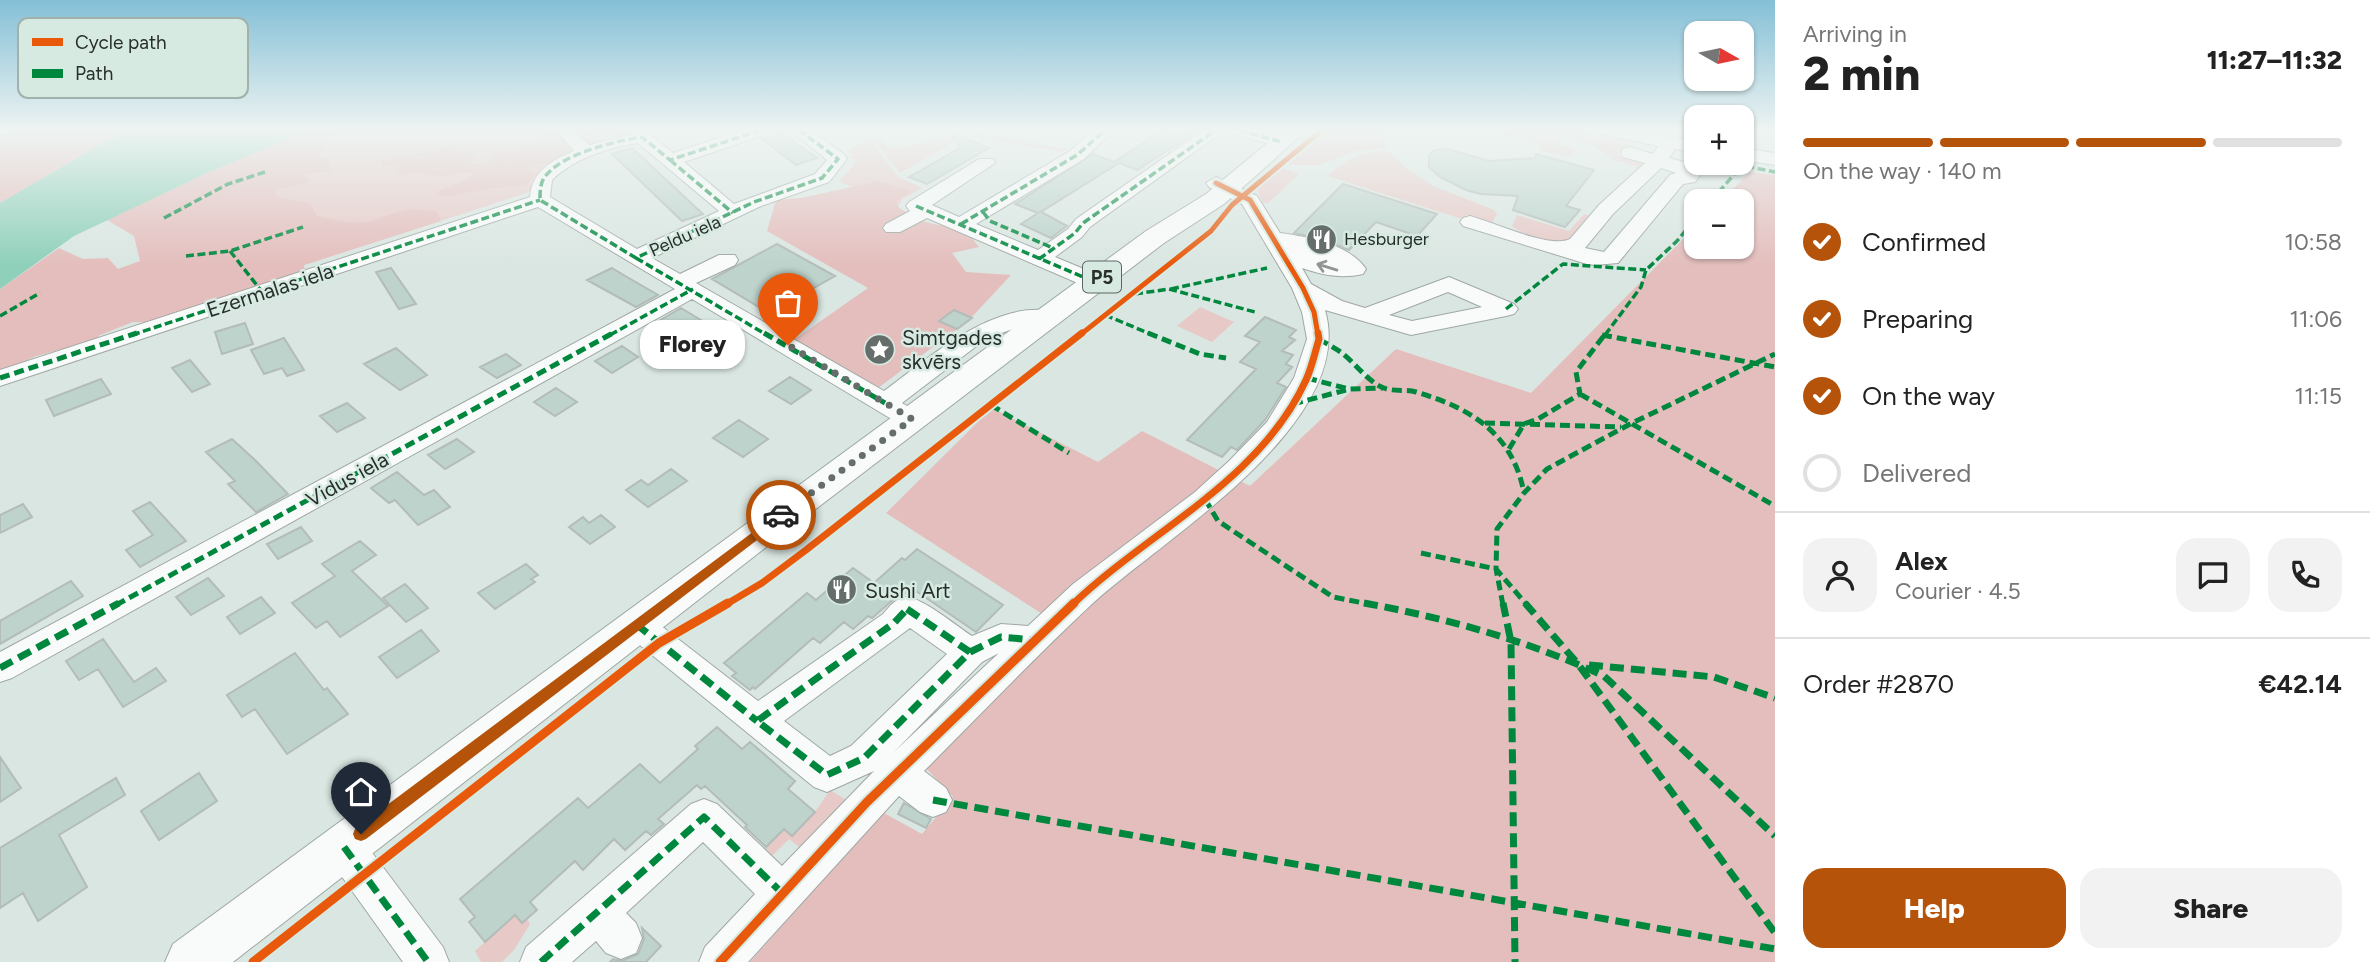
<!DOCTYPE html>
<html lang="en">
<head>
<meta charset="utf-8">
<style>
	:root { --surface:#fff; --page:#f2f2f2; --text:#222; --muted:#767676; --line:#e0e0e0; --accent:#b45309 }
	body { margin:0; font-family:Figtree,sans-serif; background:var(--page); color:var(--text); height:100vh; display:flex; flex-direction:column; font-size:26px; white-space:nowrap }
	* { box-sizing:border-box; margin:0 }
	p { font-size:23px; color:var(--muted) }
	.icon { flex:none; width:38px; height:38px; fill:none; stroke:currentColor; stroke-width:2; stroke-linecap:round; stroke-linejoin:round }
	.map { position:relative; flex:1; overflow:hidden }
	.panel { display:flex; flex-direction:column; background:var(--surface); width:595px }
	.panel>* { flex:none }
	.needle { width:46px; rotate:99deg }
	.tools { position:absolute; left:1684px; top:21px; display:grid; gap:14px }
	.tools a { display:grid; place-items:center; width:70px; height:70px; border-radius:14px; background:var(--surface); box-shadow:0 2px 5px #0004; font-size:35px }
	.pin { position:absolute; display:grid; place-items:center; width:60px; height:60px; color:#fff; margin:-72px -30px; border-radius:50% 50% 50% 0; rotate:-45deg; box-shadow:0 0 7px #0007 }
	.pin .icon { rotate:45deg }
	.courier { position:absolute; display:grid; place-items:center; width:70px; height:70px; margin:-35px; border:5px solid #b45309; border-radius:50%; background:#fff; color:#222; box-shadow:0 2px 9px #0007 }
	.bubble { position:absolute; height:49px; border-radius:21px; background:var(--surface); box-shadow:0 2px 5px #0004; font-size:23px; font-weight:800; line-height:49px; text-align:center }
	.headline em { font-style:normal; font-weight:800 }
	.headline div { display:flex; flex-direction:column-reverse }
	.headline { display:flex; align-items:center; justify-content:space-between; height:119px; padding:0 28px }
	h1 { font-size:46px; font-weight:800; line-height:52px }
	.bar { display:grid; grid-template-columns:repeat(4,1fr); gap:10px 7px; align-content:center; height:84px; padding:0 28px }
	.bar i { height:9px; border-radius:5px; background:var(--line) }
	.bar .current { background:var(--accent) }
	.bar p { grid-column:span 4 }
	.line { display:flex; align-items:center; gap:18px; padding:0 28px; border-top:2px solid var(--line) }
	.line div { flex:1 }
	.round { display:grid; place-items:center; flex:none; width:74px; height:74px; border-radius:21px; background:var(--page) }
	ol { padding:0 28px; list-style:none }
	li { display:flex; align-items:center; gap:21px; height:77px }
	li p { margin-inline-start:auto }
	li .icon { padding:7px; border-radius:50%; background:var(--accent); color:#fff; stroke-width:4 }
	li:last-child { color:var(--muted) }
	li i { width:38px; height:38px; border:4px solid var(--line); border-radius:50% }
	.primary-button { display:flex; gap:14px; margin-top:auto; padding:14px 28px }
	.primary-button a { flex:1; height:80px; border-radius:21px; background:var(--accent); color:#fff; font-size:28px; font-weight:800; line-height:80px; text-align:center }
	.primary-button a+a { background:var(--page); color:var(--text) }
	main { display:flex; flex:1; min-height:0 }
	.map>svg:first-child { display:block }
</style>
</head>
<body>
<main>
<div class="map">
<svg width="1775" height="962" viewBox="0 0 1775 962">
	<rect width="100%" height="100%" fill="#dae6e1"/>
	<!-- green -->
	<path fill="#e7c9c7" d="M308 130H637V137L555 162 533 191 304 265 205 174Z
		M1326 130H1389L1393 135 1386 130 1383 133 1386 148 1357 151 1319 165H1286Z
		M1479 130H1579L1657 149 1629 143 1618 155 1643 164 1640 167 1614 160 1596 147 1563 136 1559 144 1575 149 1571 157 1542 151 1539 143 1483 130 1485 134Z
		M978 133 1067 149 1063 152 973 137 962 138 900 173 872 138 877 136 892 149Z
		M870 139 898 177 922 188 901 200V204L839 182 856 162 851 157 854 155 847 151Z
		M1388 151 1406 168 1433 186 1494 210 1497 214 1492 223 1466 215 1462 219 1328 176C1347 159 1361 151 1388 151Z
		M1283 168 1299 174 1268 203H1263L1257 189Z
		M1584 214 1595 217 1573 244C1553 244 1527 238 1512 226L1517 215 1569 231Z
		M1200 307 1234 322 1212 342 1177 326Z
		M830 790 851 803 806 852 789 839 772 856 765 848 784 829 793 836 815 812Z
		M515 915 522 923 527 919 530 924 514 950 502 962H481L475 951Z"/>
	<!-- forest -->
	<path fill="#e4bebd" d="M13 130H125L0 203V136Z
		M308 130H340L341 132C329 138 321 144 320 158H328L331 171 304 174 309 182 275 190 276 197 310 203 317 216C332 219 352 225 367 222 397 215 402 204 437 212L441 221 304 265 306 277 156 323 133 322 98 336 101 339 36 356 0 373V289L59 248 83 259 108 258 118 269 140 261 134 236 107 220 205 174Z
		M562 130H595L586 133 599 144C588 150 577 145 567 150L576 153 552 164 536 165 530 170 536 175 527 185 494 188 443 197 437 193 438 191 467 179 473 173C462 172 455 176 445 176 426 176 421 170 400 175L394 167 382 166 381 161 394 157 412 158 414 155 446 147 459 148 454 151 473 153 475 159 470 164 488 165 493 152H488L492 149 511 152 531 144 547 142 540 140 541 138 548 132Z
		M1750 172 1775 175V962H750L882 812 922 834 953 797 926 768 1064 628 886 513 992 408 1098 462 1142 431 1250 486 1396 349 1531 393 1696 226V247H1741V201H1721Z
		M879 181 912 191 897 201 899 208C909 213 919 221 930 223 956 230 960 221 979 247L952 253 966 272 1011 275 969 320 878 388 792 341 868 288 767 231 776 200 801 198Z"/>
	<!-- water -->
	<path fill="#8fd0ba" d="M125 130H308L205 174 74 236 0 289V203Z"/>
	<!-- building -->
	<path fill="#bdd3cc" stroke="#b3bcb8" stroke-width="2" d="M1163 130H1200L1137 170 1119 163 1041 212 1067 226 1051 238 1021 224 1038 213 1015 204 1093 154 1114 162Z
		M782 133 817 158 796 165 762 139Z
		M951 134 989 148 927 184 909 177 960 148Z
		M632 148 703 214 682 221 612 154Z
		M1448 149 1489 161 1535 158 1536 154 1594 170 1566 206 1580 210 1565 227 1513 210 1518 196 1481 194 1466 190 1440 177 1429 167V155L1435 150Z
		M1343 184 1437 214 1417 236 1376 222 1349 250 1328 241 1294 233Z
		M777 244 835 276 769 313 712 279Z
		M391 268 416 304 399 309 376 272Z
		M612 268 627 277 658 295 636 307 587 280Z
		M681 308 704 322 682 335 659 321Z
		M954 310 972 318 957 329 939 321Z
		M1265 317 1296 330 1289 337 1295 340 1282 351 1293 355 1286 364 1292 367 1277 383 1286 387 1265 420 1237 450 1231 447 1222 457 1187 440 1256 369 1240 362 1260 342 1245 336Z
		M245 323 253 344 222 354 215 332Z
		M284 338 304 370 287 376 282 368 264 374 251 350Z
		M622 346 638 357 612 373 595 361Z
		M396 348 427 375 400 390 364 364Z
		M506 354 521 365 497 378 480 367Z
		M190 360 210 384 192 392 172 368Z
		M790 377 811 390 791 404 769 391Z
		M101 379 111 394 54 416 46 400Z
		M556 388 577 402 555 416 534 402Z
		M347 403 365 418 337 432 320 416Z
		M739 420 768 439 743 457 713 438Z
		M232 439 255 460 288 494 256 512 228 484 235 481 206 452Z
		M457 439 474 452 445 469 428 455Z
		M671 469 687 481 648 507 626 490 641 480 648 485Z
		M397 472 424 495 434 490 450 507 418 525 395 500 389 503 371 488Z
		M150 502 186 541 140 567 126 550 153 535 133 511Z
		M23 504 32 517 0 533V515Z
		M601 515 615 527 590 544 569 527 583 517 589 523Z
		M301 527 312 541 278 559 267 544Z
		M360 541 376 555 352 571 388 606 340 637 327 621 316 628 292 603 335 576 322 564Z
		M917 549 1003 605 976 632 916 591 912 595 905 593 894 599 872 618 868 616 853 629 844 622 820 643 813 638 755 689 753 687 750 690 732 676 736 673 724 663 807 593 816 600 853 568 874 583 902 558 905 560Z
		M526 564 538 575 531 579 535 582 495 609 478 593Z
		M208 578 224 596 191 615 176 597Z
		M71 581 83 596 0 644V621Z
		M405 584 428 608 406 622 383 598Z
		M261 597 275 613 240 634 227 617Z
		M421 630 439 651 397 678 379 657Z
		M103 639 134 682 156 668 166 681 123 707 98 669 79 680 66 661Z
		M295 653 324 690 327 688 348 714 287 754 255 709 242 717 227 695Z
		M717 727 742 749 750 742 795 781 788 789 815 812 792 836 784 829 766 847 745 827 747 825 705 786 701 789 697 785 658 819 664 824 651 835 646 831 625 850 614 839 583 870 575 861 530 902 537 910 522 923 515 915 485 942 469 922 475 917 460 899 578 798 588 808 640 764 660 783 698 749 695 746Z
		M0 757 21 788 0 802Z
		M199 773 217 801 159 840 141 811Z
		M116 778 125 795 59 835 87 887 38 921 23 893 0 908V848Z
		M904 803 931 819 926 828 898 814Z
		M642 928 661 946 646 962H610L613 959 622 961 638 954 644 939Z"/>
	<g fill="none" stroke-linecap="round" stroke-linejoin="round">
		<defs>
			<path id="minor" d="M0 130H11L0 136Z
				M556 130H575L589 145 642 132 648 133 673 153 743 130H770L767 134 684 162 734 204 815 174 827 160 790 130H810L845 155 847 159 829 182 761 206 652 258 680 274 719 255H735L738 260 735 265 696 283 884 391C929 358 996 297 1057 312L1061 317 1057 322 1016 328 987 338 902 403 921 414 925 420 921 426 912 429 903 426 692 299 12 678 0 682V652L675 289 538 207 0 386V370L530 197C532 171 552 160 574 151ZM638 143 719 211 637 249 550 197 552 180C573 159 609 147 638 143Z
				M1094 130H1114L1084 159 976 224 1038 250 1068 229 1076 219 1204 130H1225L1090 227 1082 237 1055 257 1103 277 1106 282 1103 287H1087L927 218 900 232H886L883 228 886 224 910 211 906 206 909 202 979 159H993L995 163 932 205 959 217 1070 151Z
				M1230 130H1259L1288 138 1291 142 1282 147 1233 134Z
				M1599 130H1634L1696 142V153L1675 149 1669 158 1684 162 1701 174 1695 182 1683 184 1618 263 1595 265 1587 264 1463 226 1460 222 1463 218 1470 216C1493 222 1550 249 1570 239L1599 205 1645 163 1623 157 1621 153 1623 149 1630 147 1653 154 1658 146 1602 134ZM1661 168 1676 173 1670 175 1604 252 1585 248 1613 214Z
				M1741 148 1775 153V165L1741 160Z
				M1216 177 1257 196 1280 233C1309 237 1349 244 1366 269L1363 274C1341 279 1323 275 1302 268L1311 284 1342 301 1365 308 1449 277 1514 304 1518 309 1514 314 1506 316 1411 335 1325 310C1358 423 1163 539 1093 603 1035 657 980 715 924 771L946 788 952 800 946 812 933 817 920 812 899 796 748 962H699L705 947 755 894 703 842 626 913 636 923 642 938 636 953 621 959 606 953 596 941 572 962H520L526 947 691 804 704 799 717 804 782 866 874 771 827 792 814 787 625 633 620 624 625 615 636 611 647 615 758 701 883 614C889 607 895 599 905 597 919 595 958 627 972 636L1001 624 1028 626 1073 584 1195 492 1229 461 1267 422 1294 378 1307 339 1302 312 1292 288 1242 204 1209 187 1206 183ZM1448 292 1482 307 1412 321 1389 315ZM910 628 947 654 851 746 830 756 784 721ZM999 653 985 666 894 752 982 662Z
				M344 828 358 834 443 947 449 962H403L330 860 325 847 330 834Z"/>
			<path id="major" d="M1283 130H1307L1224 204 1164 243 783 534 233 962H165L173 944 1146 231 1206 194Z"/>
		</defs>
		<!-- minor casing -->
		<use href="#minor" stroke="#9fa8a4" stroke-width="2"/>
		<!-- major casing -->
		<use href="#major" stroke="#9fa8a4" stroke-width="2"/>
		<!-- minor -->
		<use href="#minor" fill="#f9fbfa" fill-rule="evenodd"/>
		<!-- major -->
		<use href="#major" fill="#f9fbfa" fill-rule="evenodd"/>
		<!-- quiet-far2 -->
		<path stroke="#00873e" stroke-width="3.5" stroke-dasharray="8 3.5" stroke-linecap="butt" d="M761 130 670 160 642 137C615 141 560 154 544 178 540 184 540 193 540 200L636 258 754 202 822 178 838 159 799 130
			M1239 130 1282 142
			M670 160 733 213
			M1735 164 1775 172
			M1711 201 1737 171 1735 163
			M916 206 1095 282
			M983 212 990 221 1053 248
			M164 218 228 184 265 172
			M961 224 1077 155 1105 130
			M230 251 263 293
			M186 256 230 251 303 227
			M636 258 767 335
			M1039 259 1075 233 1083 223 1216 130
			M1171 289 1267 268
			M1135 294 1169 289 1255 312
			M1506 309 1563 264 1646 270
			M1105 315 1153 335
			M0 316 40 293
			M132 335 540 200
			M610 335 693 289
			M1605 335 1641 287 1646 270 1677 241 1696 218"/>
		<!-- quiet-far1 -->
		<path stroke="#00873e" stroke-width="5" stroke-dasharray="10 5" stroke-linecap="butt" d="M764 333 885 403
			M1148 333 1200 354 1226 358
			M1602 335 1775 367
			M1319 339C1327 344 1335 348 1342 353 1355 363 1369 383 1384 388 1394 392 1406 389 1416 392 1471 408 1513 434 1524 493
			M0 378 137 333
			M1307 378 1349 389 1383 388
			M1580 394 1775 506
			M1293 404 1346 390
			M991 405 1069 453
			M1485 423 1621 427
			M1509 449 1524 424 1538 419 1580 394 1576 372 1606 333
			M1205 499 1218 521 1333 597 1374 605
			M1421 553 1496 569 1527 605
			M116 605 613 333
			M1503 605 1496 569 1497 529 1524 493 1547 469 1632 423 1775 354"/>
		<!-- quiet -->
		<path stroke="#00873e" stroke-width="7" stroke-dasharray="14 7" stroke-linecap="butt" d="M1364 603C1446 618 1529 641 1604 676L1775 836
			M1503 603 1511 642 1515 962
			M1525 603 1578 664 1775 933
			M907 609 970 652 864 758 827 775 757 721 894 623Z
			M636 624 757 721
			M970 652 1001 637 1034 640
			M1589 665 1714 677 1775 698
			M0 668 119 603
			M933 800 1775 949
			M344 847 428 962
			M541 962 704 817 784 895"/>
		<defs>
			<path id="cycleway-far2" d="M1216 183 1250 200 1303 288 1314 312 1318 335
				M1080 335 1211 231 1232 205 1322 130"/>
			<path id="cycleway-far1" d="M725 605 762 583 806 550 1082 333
				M1072 605C1149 531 1260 481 1306 380 1312 367 1315 352 1319 339L1318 333"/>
			<path id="cycleway" d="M253 962 659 643 728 603
				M720 962 867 802 1074 603"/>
		</defs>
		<!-- cycleway-far2 casing -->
		<use href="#cycleway-far2" stroke="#d6eae2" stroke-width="9"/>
		<!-- cycleway-far1 casing -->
		<use href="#cycleway-far1" stroke="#d6eae2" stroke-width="11"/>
		<!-- cycleway casing -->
		<use href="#cycleway" stroke="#d6eae2" stroke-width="13"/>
		<!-- cycleway-far2 -->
		<use href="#cycleway-far2" stroke="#e8590c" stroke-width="5"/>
		<!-- cycleway-far1 -->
		<use href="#cycleway-far1" stroke="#e8590c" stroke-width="7"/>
		<!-- cycleway -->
		<use href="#cycleway" stroke="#e8590c" stroke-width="9"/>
	</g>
	<!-- one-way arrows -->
	<defs><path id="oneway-shaft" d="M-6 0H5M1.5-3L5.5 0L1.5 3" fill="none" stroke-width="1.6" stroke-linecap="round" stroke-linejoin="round" transform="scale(1.75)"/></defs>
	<use stroke="#909492" href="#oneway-shaft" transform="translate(1327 267) rotate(-163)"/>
	<!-- sky -->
	<linearGradient id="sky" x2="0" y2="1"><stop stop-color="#84bfd6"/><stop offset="0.49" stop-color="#eef4f2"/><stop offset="1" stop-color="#eef4f2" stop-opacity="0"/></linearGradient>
	<rect width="1775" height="265" fill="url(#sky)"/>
	<!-- route -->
	<path fill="#b45309" d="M781 511 786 512V518L366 839 361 841 355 839 353 834 355 829Z"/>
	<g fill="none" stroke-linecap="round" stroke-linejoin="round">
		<!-- done -->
		<path stroke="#666e6b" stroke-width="7" stroke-dasharray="0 12.6" d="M781 515 912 419 788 345"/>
	</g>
	<!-- icons -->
	<defs>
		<symbol id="restaurant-disc" viewBox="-11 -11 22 22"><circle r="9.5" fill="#666e6b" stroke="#d6eae2"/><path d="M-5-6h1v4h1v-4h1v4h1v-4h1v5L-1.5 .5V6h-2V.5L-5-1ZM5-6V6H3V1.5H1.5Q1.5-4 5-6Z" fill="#fff"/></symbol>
		<symbol id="sight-disc" viewBox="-11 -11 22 22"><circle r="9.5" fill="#666e6b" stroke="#d6eae2"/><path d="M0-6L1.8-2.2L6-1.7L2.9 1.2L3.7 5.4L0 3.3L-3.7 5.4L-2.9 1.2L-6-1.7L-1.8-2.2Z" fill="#fff"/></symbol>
	</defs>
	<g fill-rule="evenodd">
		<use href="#restaurant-disc" x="1304" y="222" width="35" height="35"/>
		<use href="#sight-disc" x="862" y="332" width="35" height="35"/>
		<use href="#restaurant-disc" x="824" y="572" width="35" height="35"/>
	</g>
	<g text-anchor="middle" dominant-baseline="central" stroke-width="5" stroke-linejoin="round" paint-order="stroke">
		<!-- far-street labels -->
		<g font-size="18" fill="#272e2b" stroke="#d6eae2">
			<text transform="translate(685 236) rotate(-24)">Peldu iela</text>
		</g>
		<!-- far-poi labels -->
		<g font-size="18" fill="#272e2b" stroke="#d6eae2" text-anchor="start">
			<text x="1344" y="239">Hesburger</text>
		</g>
		<!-- shield labels -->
		<rect fill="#d6eae2" stroke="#5c6662" stroke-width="2" x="1083" y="261.5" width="38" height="31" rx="5"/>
		<g font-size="19" font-weight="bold" fill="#272e2b">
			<text x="1102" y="277">P5</text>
		</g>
		<!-- street labels -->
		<g font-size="21" fill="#272e2b" stroke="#d6eae2">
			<text transform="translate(270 290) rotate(-18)">Ezermalas iela</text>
			<text transform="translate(347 479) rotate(-29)">Vidus iela</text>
		</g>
		<!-- poi labels -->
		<g font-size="21" fill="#272e2b" stroke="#d6eae2" text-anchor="start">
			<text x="902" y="337">Simtgades<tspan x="902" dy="24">skvērs</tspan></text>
			<text x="865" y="590">Sushi Art</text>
		</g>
	</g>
	<!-- legend -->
	<rect x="18" y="18" width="230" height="80" rx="10" fill="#d6eae2" stroke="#a2b2ab" stroke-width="2"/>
	<rect x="32" y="38" width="31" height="8" fill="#e8590c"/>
	<rect x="32" y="69" width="31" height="9" fill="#00873e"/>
	<g font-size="19" fill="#272e2b">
		<text x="75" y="49">Cycle path</text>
		<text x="75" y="80">Path</text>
	</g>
</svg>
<div class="tools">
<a><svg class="needle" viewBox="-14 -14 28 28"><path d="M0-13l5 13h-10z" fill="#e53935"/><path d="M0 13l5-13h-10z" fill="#767676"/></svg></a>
<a>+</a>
<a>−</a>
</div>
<div class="pin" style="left:788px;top:345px;background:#ea580c"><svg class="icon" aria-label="bag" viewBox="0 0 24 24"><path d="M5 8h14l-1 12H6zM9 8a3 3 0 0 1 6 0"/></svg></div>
<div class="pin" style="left:361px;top:834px;background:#1f2937"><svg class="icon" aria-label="home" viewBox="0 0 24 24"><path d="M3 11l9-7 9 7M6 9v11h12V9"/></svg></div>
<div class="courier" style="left:781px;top:515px"><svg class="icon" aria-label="car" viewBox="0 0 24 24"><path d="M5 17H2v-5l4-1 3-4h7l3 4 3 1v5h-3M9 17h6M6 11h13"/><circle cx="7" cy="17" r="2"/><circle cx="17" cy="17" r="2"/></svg></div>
<div class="bubble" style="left:640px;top:320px;width:105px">Florey</div>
</div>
<section class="panel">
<div class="headline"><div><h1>2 min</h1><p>Arriving in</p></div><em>11:27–11:32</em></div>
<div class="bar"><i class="current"></i><i class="current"></i><i class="current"></i><i></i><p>On the way · 140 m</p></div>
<ol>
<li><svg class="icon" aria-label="check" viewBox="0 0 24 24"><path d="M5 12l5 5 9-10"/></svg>Confirmed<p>10:58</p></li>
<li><svg class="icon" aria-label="check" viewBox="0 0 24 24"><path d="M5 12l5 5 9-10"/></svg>Preparing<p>11:06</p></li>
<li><svg class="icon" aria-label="check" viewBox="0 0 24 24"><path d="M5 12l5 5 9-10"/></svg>On the way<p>11:15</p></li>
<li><i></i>Delivered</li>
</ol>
<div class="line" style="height:126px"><a class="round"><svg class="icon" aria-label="person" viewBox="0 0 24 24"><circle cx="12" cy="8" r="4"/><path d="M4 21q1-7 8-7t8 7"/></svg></a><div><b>Alex</b><p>Courier · 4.5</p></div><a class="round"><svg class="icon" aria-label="chat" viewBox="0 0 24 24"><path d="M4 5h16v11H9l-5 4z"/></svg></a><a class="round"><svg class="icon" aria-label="phone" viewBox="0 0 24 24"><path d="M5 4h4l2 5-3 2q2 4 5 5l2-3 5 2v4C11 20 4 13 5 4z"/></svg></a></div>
<div class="line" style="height:91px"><div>Order #2870</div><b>€42.14</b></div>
<div class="primary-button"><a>Help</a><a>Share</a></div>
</section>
</main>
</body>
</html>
